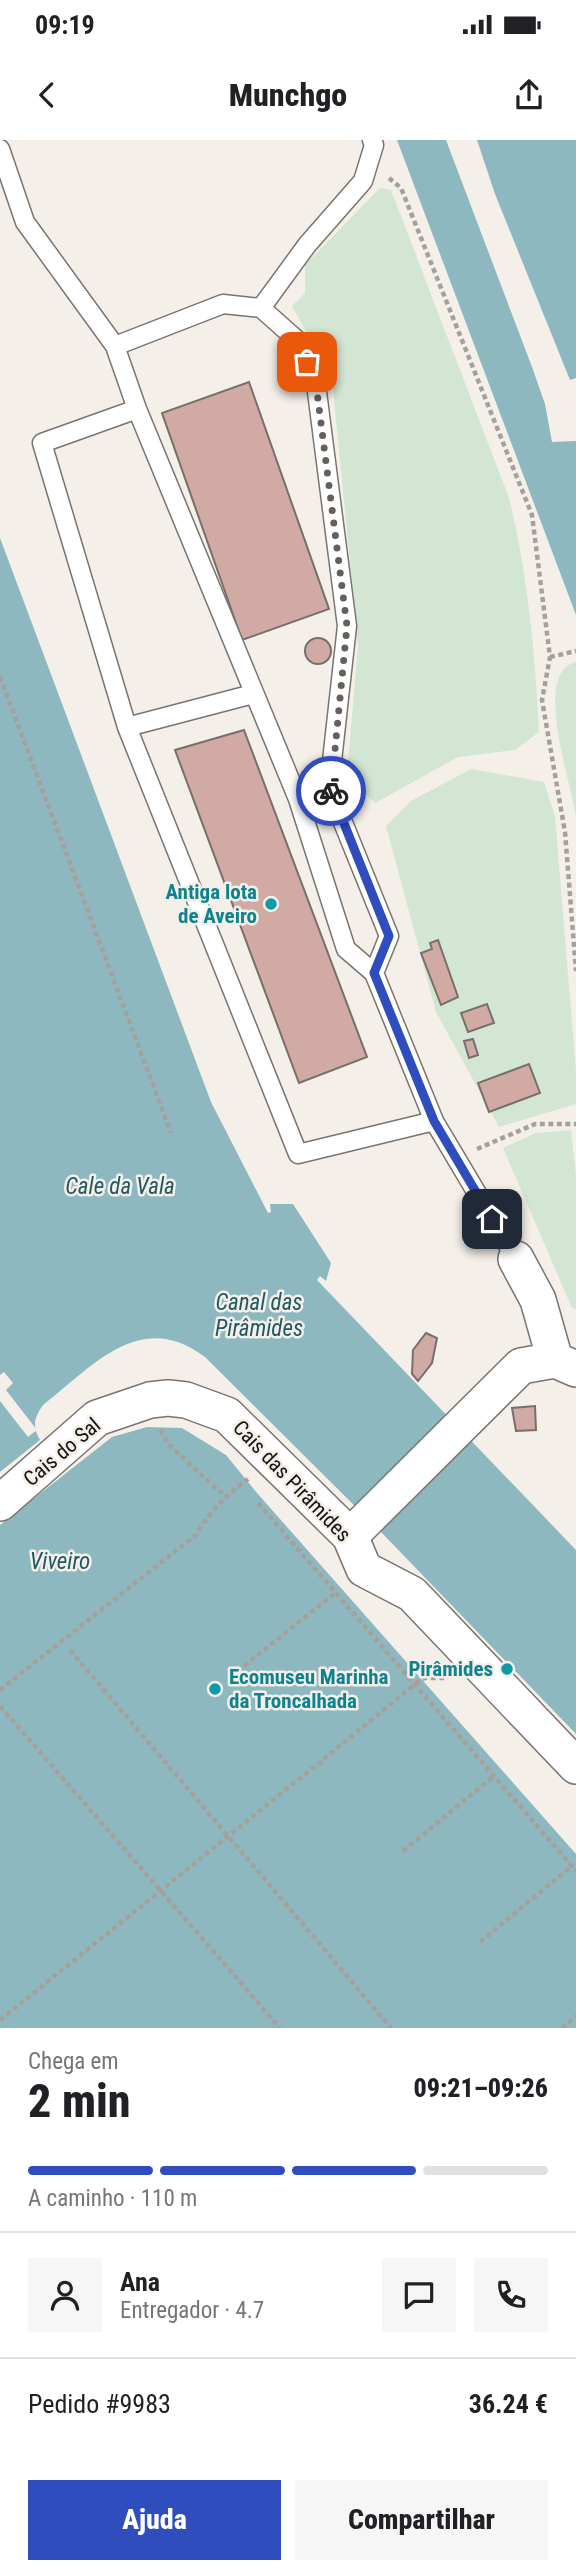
<!DOCTYPE html>
<html lang="pt">
<head>
<meta charset="utf-8">
<style>
	:root { --surface:#fff; --page:#f6f6f6; --text:#202124; --muted:#757577; --line:#e0e0e0; --accent:#2f4dbd }
	body { margin:0; font-family:"Roboto Condensed",sans-serif; background:var(--page); color:var(--text); height:100vh; display:flex; flex-direction:column; font-size:26px; white-space:nowrap }
	* { box-sizing:border-box; margin:0 }
	p { font-size:23px; color:var(--muted) }
	.icon { flex:none; width:38px; height:38px; fill:none; stroke:currentColor; stroke-width:2; stroke-linecap:round; stroke-linejoin:round }
	.map { position:relative; height:1888px; overflow:hidden }
	.details { display:flex; flex-direction:column; background:var(--surface); flex:1 }
	.details>* { flex:none }
	.pin { position:absolute; display:grid; place-items:center; width:60px; height:60px; color:#fff; margin:-30px; border-radius:14px; box-shadow:0 4px 10px #0006 }
	.courier { position:absolute; display:grid; place-items:center; width:70px; height:70px; margin:-35px; border:5px solid #2f4dbd; border-radius:50%; background:#fff; color:#222; box-shadow:0 2px 9px #0007 }
	.overview em { font-style:normal; font-weight:800 }
	.overview div { display:flex; flex-direction:column-reverse }
	.overview { display:flex; align-items:center; justify-content:space-between; height:119px; padding:0 28px }
	h1 { font-size:46px; font-weight:800; line-height:52px }
	.bar { display:grid; grid-template-columns:repeat(4,1fr); gap:10px 7px; align-content:center; height:84px; padding:0 28px }
	.bar i { height:9px; border-radius:5px; background:var(--line) }
	.bar .selected { background:var(--accent) }
	.bar p { grid-column:span 4 }
	.line { display:flex; align-items:center; gap:18px; padding:0 28px; border-top:2px solid var(--line) }
	.line div { flex:1 }
	.round { display:grid; place-items:center; flex:none; width:74px; height:74px; border-radius:0px; background:var(--page) }
	.button { display:flex; gap:14px; margin-top:auto; padding:14px 28px }
	.button a { flex:1; height:80px; border-radius:0px; background:var(--accent); color:#fff; font-size:28px; font-weight:800; line-height:80px; text-align:center }
	.button a+a { background:var(--page); color:var(--text) }
	.status { display:flex; justify-content:space-between; align-items:center; height:49px; padding:0 35px; background:var(--surface); direction:ltr }
	.status svg { height:19px; fill:currentColor }
	header { display:flex; justify-content:space-between; align-items:center; height:91px; padding:0 28px; background:var(--surface); font-size:32px; font-weight:800 }
	.map>svg:first-child { display:block }
</style>
</head>
<body>
<div class="status"><b>09:19</b><svg viewBox="0 0 49 12"><path d="M0 12V9h3v3zM5 12V6h3v6zM10 12V3h3v9zM15 12V0h3v12zM26 1h20v11H26zM47 4h2v5h-2z"/></svg></div>
<header><svg class="icon" aria-label="back" viewBox="0 0 24 24"><path d="M15 5l-7 7 7 7"/></svg>Munchgo<svg class="icon" aria-label="share" viewBox="0 0 24 24"><path d="M12 15V3M7 8l5-5 5 5M5 13v7h14v-7"/></svg></header>
<div class="map">
<svg width="576" height="1888" viewBox="0 0 576 1888">
	<rect width="100%" height="100%" fill="#f4efe9"/>
	<!-- green -->
	<path fill="#d3e5d3" d="M380 48 391 50 509 358C528 434 535 514 539 592L515 610 458 617 375 663 347 635 358 505 332 238 292 166 305 153V125Z
		M576 522V678C573 647 531 532 576 522Z
		M471 629 544 642 555 677 576 931V964L499 987 436 872 386 686 411 661Z
		M571 990 576 1035V1169L572 1168 503 1008 536 993Z"/>
	<!-- water -->
	<path fill="#8eb8bf" d="M397 0H446L532 227 545 264 552 302 576 301V475Z
		M477 0H576V238L570 240 495 54Z
		M0 398 211 962 268 1073 271 1072 270 1064H293L331 1123 326 1141 320 1136 317 1140 576 1410V1594L380 1391 205 1217C140 1168 93 1226 43 1265 34 1278 32 1286 40 1300L0 1332Z
		M147 1287 182 1288 226 1315 257 1353 576 1714V1888H0V1385L112 1297Z"/>
	<!-- pier -->
	<path fill="#f4efe9" d="M4 1232 13 1243 6 1250 37 1290 28 1297 0 1261V1235Z"/>
	<!-- building -->
	<path fill="#d1aaa4" stroke="#766f6d" stroke-width="2" d="M249 242 329 469 242 500 162 273Z
		M305 511a13 13 0 1 1 26 0a13 13 0 1 1-26 0Z
		M244 590 367 917 299 943 175 610Z
		M438 800 458 857 441 865 421 813 432 809 430 803Z
		M487 864 494 883 468 892 461 873Z
		M473 899 478 915 469 918 464 901Z
		M529 924 540 953 489 972 478 943Z
		M426 1193 437 1198 432 1223 418 1241 412 1234 413 1210Z
		M535 1266 536 1290 516 1291 512 1268Z"/>
	<g fill="none" stroke-linecap="round" stroke-linejoin="round">
		<defs>
			<path id="service" d="M0 9 25 82 115 206 137 269 298 659 346 809 374 833 434 981 516 1119
				M261 168 307 105 363 41 374 5 372 0
				M115 206 223 164 261 168 298 201 316 244 347 486 329 648 389 796 374 833
				M253 554 127 587 298 1014 434 981
				M127 587 42 303 137 269
				M298 659 329 648"/>
			<path id="minor" d="M516 1119 538 1160 555 1220 576 1229
				M0 1363 97 1278 150 1260 168 1258 186 1260 227 1275 350 1396 364 1429 412 1454 576 1626
				M350 1396 521 1226 555 1220"/>
		</defs>
		<!-- service casing -->
		<use href="#service" stroke="#79746f" stroke-width="21"/>
		<!-- minor casing -->
		<use href="#minor" stroke="#79746f" stroke-width="38"/>
		<!-- path -->
		<path stroke="#a4a09c" stroke-width="4.5" stroke-dasharray="5 3.5" stroke-linecap="butt" d="M389 38 401 48 532 375 550 517 542 560 565 692 576 831
			M550 517 576 511
			M0 537 171 993
			M477 1009 535 984H576
			M160 1290 168 1304 219 1351 227 1355
			M258 1363 576 1731
			M70 1510 391 1888
			M244 1526 335 1453
			M0 1550 196 1395C210 1371 226 1355 248 1339
			M0 1566 280 1888
			M403 1711 494 1636
			M480 1802 572 1726
			M0 1880 319 1623H322L325 1618 420 1540 425 1538H448
			M562 1888 576 1876"/>
		<!-- service -->
		<use href="#service" stroke="#fff" stroke-width="18"/>
		<!-- minor -->
		<use href="#minor" stroke="#fff" stroke-width="35"/>
	</g>
	<g fill="none" stroke-linecap="round" stroke-linejoin="round">
		<!-- done -->
		<path stroke="#64615d" stroke-width="7" stroke-dasharray="0 12.6" d="M307 222 316 244 347 486 331 651"/>
		<!-- route -->
		<path stroke="#2f4dbd" stroke-width="9" d="M331 651 389 796 374 833 434 981 492 1079"/>
	</g>
	<!-- markers -->
	<g fill="#0f9aa8" stroke="#f4efe9" stroke-width="2.5">
		<circle cx="271" cy="764" r="7"/>
		<circle cx="507" cy="1529" r="7"/>
		<circle cx="215" cy="1549" r="7"/>
	</g>
	<g text-anchor="middle" dominant-baseline="central" stroke-width="5" stroke-linejoin="round" paint-order="stroke">
		<!-- culture labels -->
		<g font-size="21" font-weight="bold" fill="#0d838f" stroke="#f4efe9" text-anchor="end">
			<text x="257" y="752">Antiga lota<tspan x="257" dy="24">de Aveiro</tspan></text>
			<text x="493" y="1529">Pirâmides</text>
			<text x="229" y="1537" text-anchor="start">Ecomuseu Marinha<tspan x="229" dy="24">da Troncalhada</tspan></text>
		</g>
		<!-- street labels -->
		<g font-size="21" fill="#161412" stroke="#f4efe9">
			<text transform="translate(62 1312) rotate(-40)">Cais do Sal</text>
			<text transform="translate(292 1341) rotate(46)">Cais das Pirâmides</text>
		</g>
		<!-- water labels -->
		<g font-size="23" font-style="italic" fill="#1f5a63" stroke="#f4efe9">
			<text x="120" y="1046">Cale da Vala</text>
			<text x="259" y="1162">Canal das<tspan x="259" dy="26">Pirâmides</tspan></text>
			<text x="60" y="1421">Viveiro</text>
		</g>
	</g>
</svg>
<div class="pin" style="left:307px;top:222px;background:#ea580c"><svg class="icon" aria-label="bag" viewBox="0 0 24 24"><path d="M5 8h14l-1 12H6zM9 8a3 3 0 0 1 6 0"/></svg></div>
<div class="pin" style="left:492px;top:1079px;background:#1f2937"><svg class="icon" aria-label="home" viewBox="0 0 24 24"><path d="M3 11l9-7 9 7M6 9v11h12V9"/></svg></div>
<div class="courier" style="left:331px;top:651px"><svg class="icon" aria-label="bike" viewBox="0 0 24 24"><circle cx="6" cy="16" r="4"/><circle cx="18" cy="16" r="4"/><path d="M6 16l4-8h5l3 8M10 8l3 8H6M13 5h3"/></svg></div>
</div>
<section class="details">
<div class="overview"><div><h1>2 min</h1><p>Chega em</p></div><em>09:21–09:26</em></div>
<div class="bar"><i class="selected"></i><i class="selected"></i><i class="selected"></i><i></i><p>A caminho · 110 m</p></div>
<div class="line" style="height:126px"><a class="round"><svg class="icon" aria-label="person" viewBox="0 0 24 24"><circle cx="12" cy="8" r="4"/><path d="M4 21q1-7 8-7t8 7"/></svg></a><div><b>Ana</b><p>Entregador · 4.7</p></div><a class="round"><svg class="icon" aria-label="chat" viewBox="0 0 24 24"><path d="M4 5h16v11H9l-5 4z"/></svg></a><a class="round"><svg class="icon" aria-label="phone" viewBox="0 0 24 24"><path d="M5 4h4l2 5-3 2q2 4 5 5l2-3 5 2v4C11 20 4 13 5 4z"/></svg></a></div>
<div class="line" style="height:91px"><div>Pedido #9983</div><b>36.24 €</b></div>
<div class="button"><a>Ajuda</a><a>Compartilhar</a></div>
</section>
</body>
</html>
